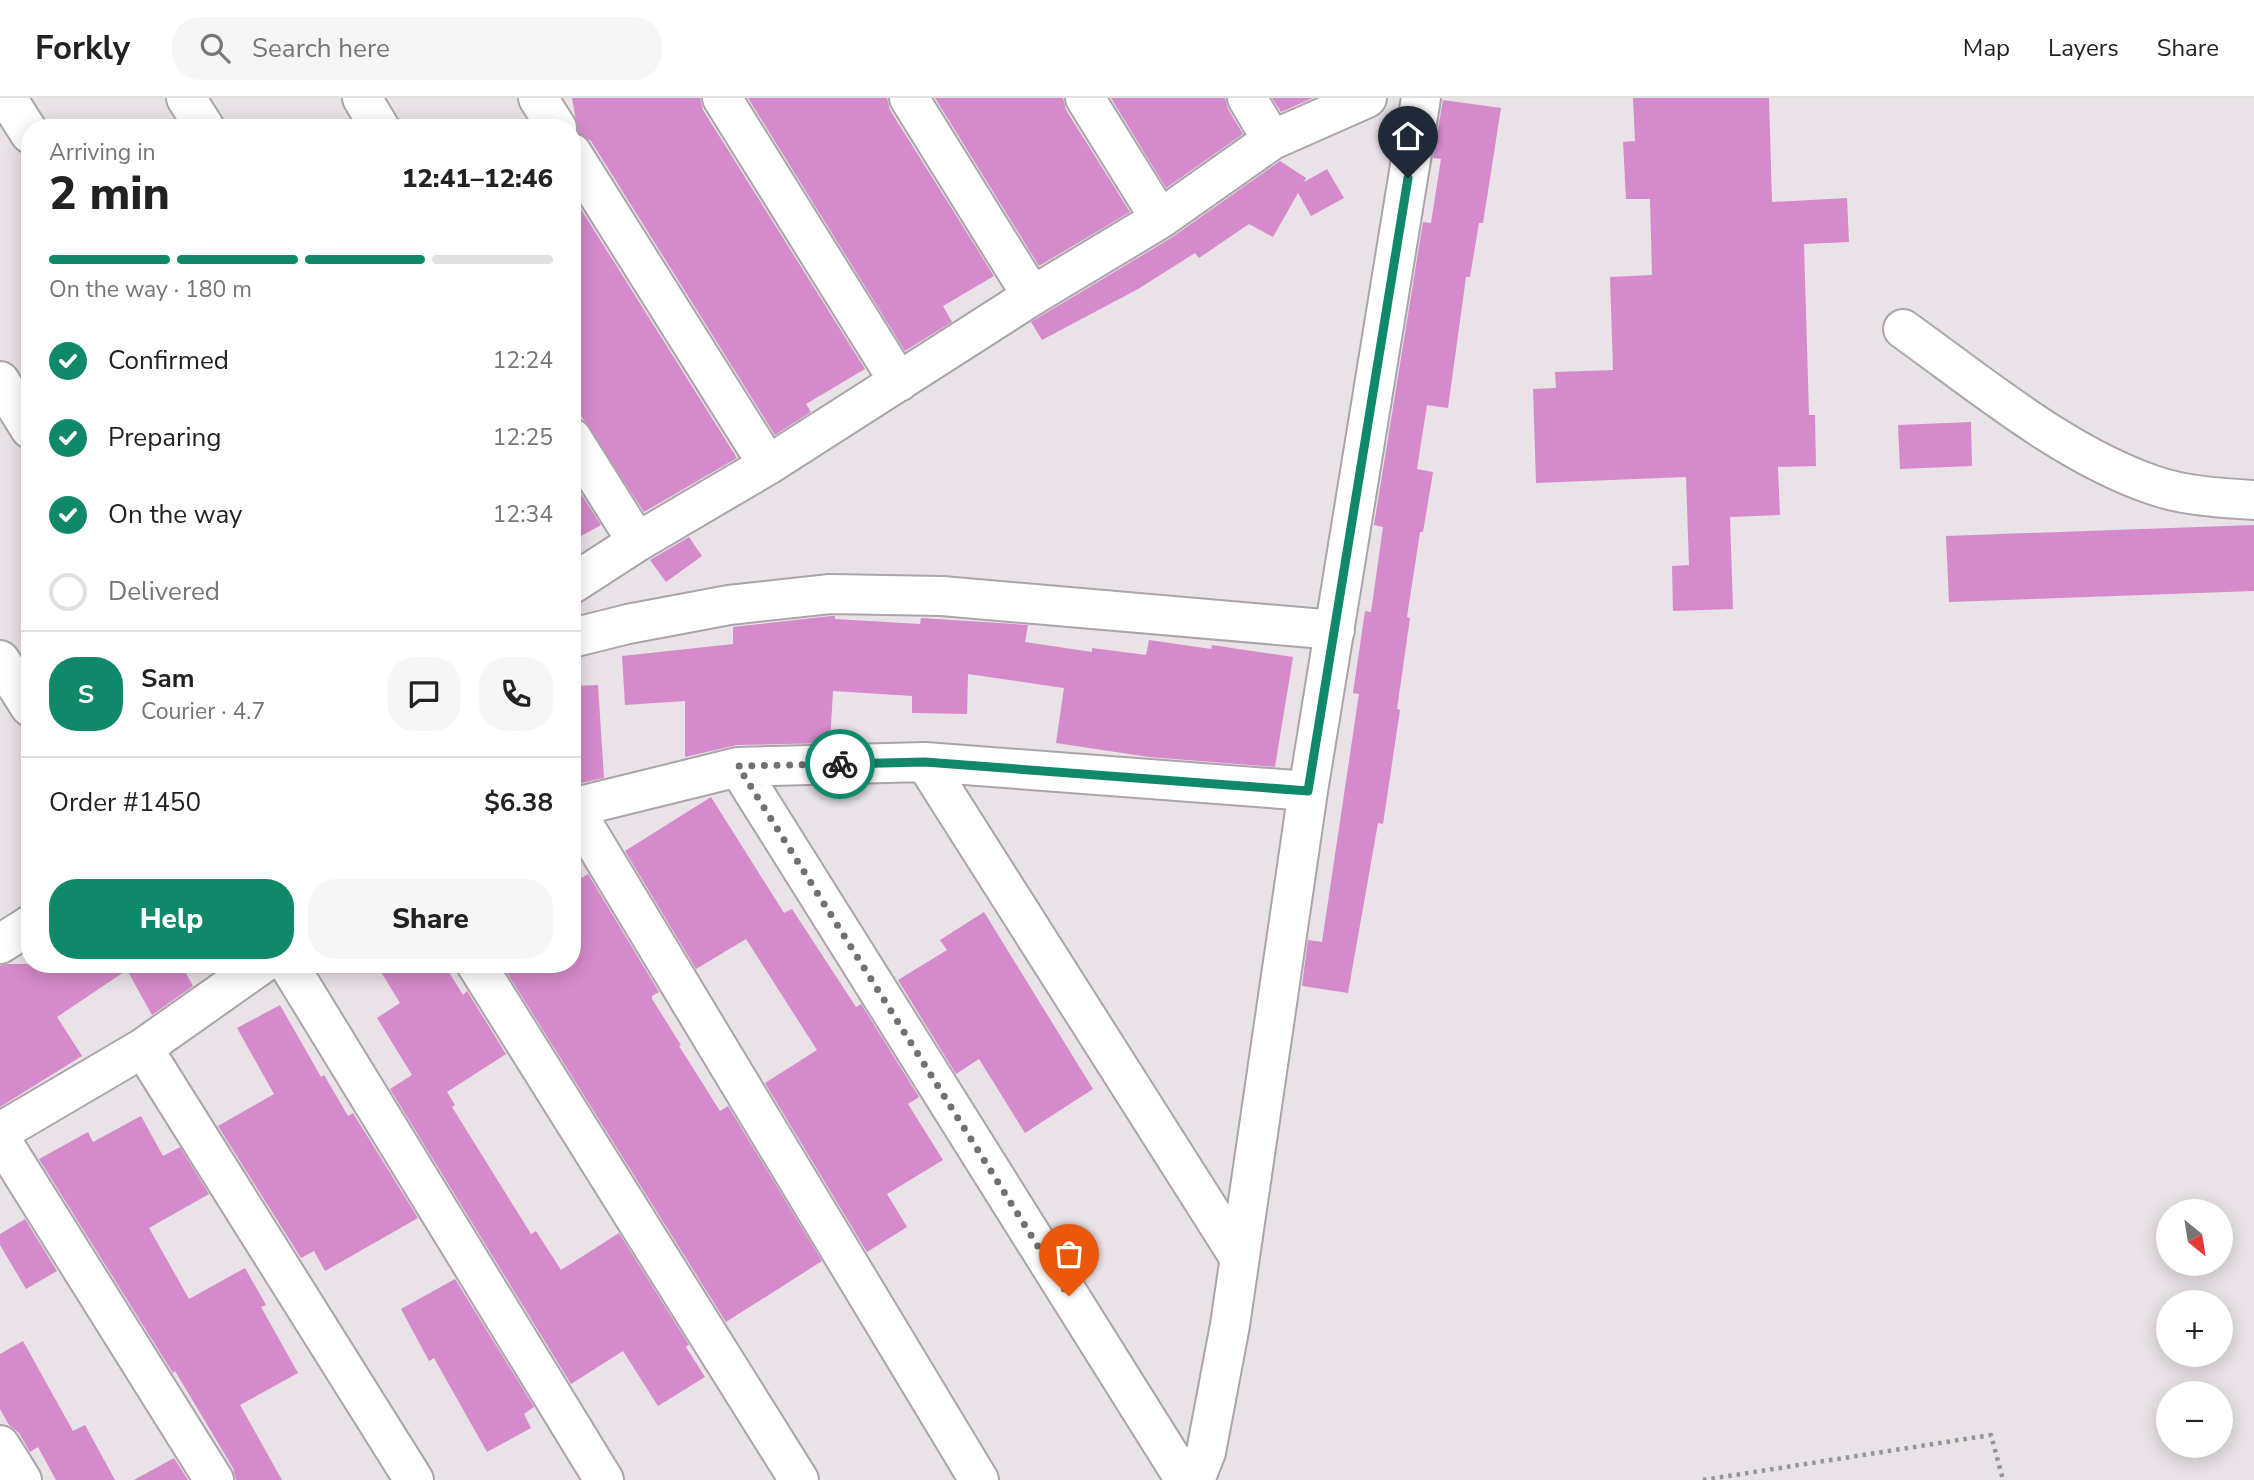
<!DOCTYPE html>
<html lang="en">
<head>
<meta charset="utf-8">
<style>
	:root { --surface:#fff; --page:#f6f6f6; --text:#222; --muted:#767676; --line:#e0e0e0; --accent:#10896b }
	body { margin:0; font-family:"Nunito Sans",sans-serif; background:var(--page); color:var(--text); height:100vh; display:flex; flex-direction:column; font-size:26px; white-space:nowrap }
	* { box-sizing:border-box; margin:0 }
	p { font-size:23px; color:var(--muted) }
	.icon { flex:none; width:38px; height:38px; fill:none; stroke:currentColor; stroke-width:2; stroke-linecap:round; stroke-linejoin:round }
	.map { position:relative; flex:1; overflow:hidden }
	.sheet { position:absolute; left:21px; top:21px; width:560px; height:854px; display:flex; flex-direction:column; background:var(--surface); border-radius:28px; box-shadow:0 4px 18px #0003 }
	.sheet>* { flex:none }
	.needle { width:46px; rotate:150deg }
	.tools { position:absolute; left:2156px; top:1101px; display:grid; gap:14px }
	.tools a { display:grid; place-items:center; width:77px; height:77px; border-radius:50%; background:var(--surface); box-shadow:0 4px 18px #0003; font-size:35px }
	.pin { position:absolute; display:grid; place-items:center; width:60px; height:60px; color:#fff; margin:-72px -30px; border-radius:50% 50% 50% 0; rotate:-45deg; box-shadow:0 0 7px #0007 }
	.pin .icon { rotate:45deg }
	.courier { position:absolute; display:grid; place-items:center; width:70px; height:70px; margin:-35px; border:5px solid #10896b; border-radius:50%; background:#fff; color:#222; box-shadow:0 2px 9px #0007 }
	.overview em { font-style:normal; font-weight:800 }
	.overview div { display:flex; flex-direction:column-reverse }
	.overview { display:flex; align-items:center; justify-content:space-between; height:119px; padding:0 28px }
	h1 { font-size:46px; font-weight:800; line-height:52px }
	.bar { display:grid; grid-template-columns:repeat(4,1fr); gap:10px 7px; align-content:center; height:84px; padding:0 28px }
	.bar i { height:9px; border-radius:5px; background:var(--line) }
	.bar .on { background:var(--accent) }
	.bar p { grid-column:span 4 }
	.line { display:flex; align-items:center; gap:18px; padding:0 28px; border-top:2px solid var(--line) }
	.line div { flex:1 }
	.round { display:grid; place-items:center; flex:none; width:74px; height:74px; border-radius:28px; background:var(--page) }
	ol { padding:0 28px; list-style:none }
	li { display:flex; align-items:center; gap:21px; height:77px }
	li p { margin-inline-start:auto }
	li .icon { padding:7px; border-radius:50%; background:var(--accent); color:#fff; stroke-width:4 }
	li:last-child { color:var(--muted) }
	li i { width:38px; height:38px; border:4px solid var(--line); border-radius:50% }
	.primary-button { display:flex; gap:14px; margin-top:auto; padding:14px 28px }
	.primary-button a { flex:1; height:80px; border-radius:28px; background:var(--accent); color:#fff; font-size:28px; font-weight:800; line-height:80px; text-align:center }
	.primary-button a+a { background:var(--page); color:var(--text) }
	header { display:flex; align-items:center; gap:42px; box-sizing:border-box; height:98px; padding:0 35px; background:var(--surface); border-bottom:2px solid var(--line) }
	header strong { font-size:33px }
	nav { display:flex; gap:38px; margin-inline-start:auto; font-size:24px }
	.search { width:490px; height:63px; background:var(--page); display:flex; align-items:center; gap:18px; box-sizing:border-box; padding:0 24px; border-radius:28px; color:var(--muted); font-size:26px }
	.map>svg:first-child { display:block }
</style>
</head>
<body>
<header>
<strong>Forkly</strong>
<div class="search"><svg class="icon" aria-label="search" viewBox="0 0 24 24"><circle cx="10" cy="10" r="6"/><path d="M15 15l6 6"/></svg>Search here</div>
<nav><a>Map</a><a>Layers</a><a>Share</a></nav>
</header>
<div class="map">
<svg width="2254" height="1382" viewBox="0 0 2254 1382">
	<rect width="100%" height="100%" fill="#e9e2e7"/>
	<!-- building -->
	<path fill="#d58acb" d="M572 0H700L703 12 865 271 806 306 811 314 775 337 591 43 578 35Z
		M748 0H887L890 12 994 178 943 208 952 224 905 253Z
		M935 0H1063L1066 12 1130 114 1039 168Z
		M1111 0H1225L1228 11 1243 36 1166 90Z
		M1272 0H1313L1281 14Z
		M1633 0H1769L1772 104 1847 100 1849 144 1804 146 1809 317H1815L1816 368 1778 369 1780 417 1730 419 1733 511 1673 513 1672 468 1689 467 1686 379 1536 385 1533 291 1556 290 1555 274 1613 272 1610 179 1652 177 1650 101H1626L1623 44 1635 43Z
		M1443 2 1501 10 1483 125H1479L1470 179H1466L1448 310 1427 307 1417 371 1433 374 1423 434H1420L1407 519 1410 520 1397 611 1400 612 1383 726 1378 725 1348 895 1302 888 1308 842 1322 844 1359 596 1353 595 1365 513 1371 514 1383 429 1374 427 1423 124 1431 125 1441 61 1433 60Z
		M1280 63 1306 80 1304 84 1327 71 1344 100 1311 118 1298 95 1273 139 1249 126 1199 160 1195 155 1138 191 1042 242 1031 224 1171 140Z
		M572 97 737 360 644 414 572 304Z
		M1971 324 1972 368 1900 371 1898 327Z
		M580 394 601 427 572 443V399Z
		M2254 427V493L1949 504 1946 438Z
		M689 439 702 458 666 484 650 462Z
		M831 518H835V521L920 526 921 520 1028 527 1025 544 1092 554V550L1146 557 1149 542 1211 551 1212 547 1293 559 1275 669 1149 659 1056 645 1064 590 968 576 967 616 912 615V598L833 593 830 645 737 647 685 659V603L625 607 622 558 733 546V529Z
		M598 587 604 680 572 687V588Z
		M711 699 784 815 792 811 856 909 861 906 919 999 908 1006 943 1062 887 1096 907 1129 867 1154 765 985 817 952 746 841 696 871 625 753Z
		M588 776 659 894 652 898V901L681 947 679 948 720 1013 728 1008 822 1163 726 1224 504 870 510 866H572V786Z
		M984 814 1093 991 1025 1035 979 961 956 976 898 882 947 852 940 842Z
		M6 866H181L193 888 152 917 127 872 57 919 82 958 0 1009V868Z
		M376 866H444L463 897 467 893 506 956 447 994 455 1007 452 1009 531 1136 536 1133 561 1172 619 1135 689 1247 686 1249 705 1279 658 1308 623 1253 571 1286 390 991 412 977 377 920 400 905Z
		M280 907 321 979 324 977 348 1018 353 1015 418 1120 325 1173 314 1153 301 1160 218 1028 274 996 237 930Z
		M141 1018 163 1058 180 1049 209 1096 149 1130 189 1201 245 1170 266 1207 261 1209 298 1275 240 1307 282 1382H236L233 1370 175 1273 173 1275 39 1061 88 1034 93 1044Z
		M25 1121 57 1173 26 1191 0 1147V1136Z
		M455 1181 534 1309 524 1316 531 1330 487 1354 434 1260 429 1263 401 1211Z
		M23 1243 73 1333 85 1327 115 1382H56L38 1349 30 1354 19 1335 9 1327 0 1311V1256Z
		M174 1360 188 1382H134Z"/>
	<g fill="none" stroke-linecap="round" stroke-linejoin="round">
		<defs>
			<path id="minor" d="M7 0 30 36
				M186 0 205 30
				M362 0 380 30
				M538 0 557 30
				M722 0 899 284
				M909 0 1032 198
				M1085 0 1160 121
				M1247 0 1272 42
				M572 55 768 367
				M1903 231C1980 286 2063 356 2153 387 2184 398 2221 400 2254 402
				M0 283 30 331
				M572 340 637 444
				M572 486 637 444 768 367 1032 198 1160 121 1272 42 1367 0
				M572 540 628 526 729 507 830 496 942 498 1335 532
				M0 562 30 609
				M925 664 1239 1159
				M738 669 1185 1382
				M573 709 979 1382
				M572 710 738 669 925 664 1308 693
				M0 846 30 827
				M288 866 604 1382
				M476 866 799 1382
				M143 950 414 1382
				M0 1034 143 950 262 866
				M0 1040 214 1382
				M0 1347 22 1382
				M1195 1382 1206 1354 1230 1227 1308 693 1421 0"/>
		</defs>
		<!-- minor casing -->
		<use href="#minor" stroke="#aba4aa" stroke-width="42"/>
		<!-- path -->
		<path stroke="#989397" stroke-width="4.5" stroke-dasharray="3.5 5" stroke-linecap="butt" d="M1703 1382 1991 1337 2003 1382"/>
		<!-- minor -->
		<use href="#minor" stroke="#fff" stroke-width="38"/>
	</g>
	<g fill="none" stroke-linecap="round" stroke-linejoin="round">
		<!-- done -->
		<path stroke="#736f72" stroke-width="7" stroke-dasharray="0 12.6" d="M840 666 738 668 1069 1198"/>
		<!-- route -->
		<path stroke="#10896b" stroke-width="9" d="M840 666 925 664 1308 693 1408 80"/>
	</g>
</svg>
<div class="tools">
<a><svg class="needle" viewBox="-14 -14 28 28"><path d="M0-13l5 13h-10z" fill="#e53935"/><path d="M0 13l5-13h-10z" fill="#767676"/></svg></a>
<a>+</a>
<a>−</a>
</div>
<div class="pin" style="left:1069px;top:1198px;background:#ea580c"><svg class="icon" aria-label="bag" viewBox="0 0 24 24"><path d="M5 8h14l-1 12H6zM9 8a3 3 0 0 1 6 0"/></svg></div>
<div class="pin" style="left:1408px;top:80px;background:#1f2937"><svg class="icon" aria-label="home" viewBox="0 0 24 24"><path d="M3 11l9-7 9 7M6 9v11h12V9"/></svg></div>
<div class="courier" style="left:840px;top:666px"><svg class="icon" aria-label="bike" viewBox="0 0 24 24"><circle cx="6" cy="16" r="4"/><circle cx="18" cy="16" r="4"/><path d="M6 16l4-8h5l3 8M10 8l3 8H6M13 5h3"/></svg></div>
<section class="sheet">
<div class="overview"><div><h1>2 min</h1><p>Arriving in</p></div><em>12:41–12:46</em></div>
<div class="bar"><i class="on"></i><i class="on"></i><i class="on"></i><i></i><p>On the way · 180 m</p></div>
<ol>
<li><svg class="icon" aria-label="check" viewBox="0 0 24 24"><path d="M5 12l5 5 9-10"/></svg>Confirmed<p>12:24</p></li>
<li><svg class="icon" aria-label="check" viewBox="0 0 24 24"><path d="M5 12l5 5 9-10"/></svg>Preparing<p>12:25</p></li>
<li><svg class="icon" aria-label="check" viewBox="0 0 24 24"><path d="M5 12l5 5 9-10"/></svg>On the way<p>12:34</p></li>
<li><i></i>Delivered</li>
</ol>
<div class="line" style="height:126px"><b class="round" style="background:var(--accent);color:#fff">S</b><div><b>Sam</b><p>Courier · 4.7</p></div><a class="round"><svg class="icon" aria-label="chat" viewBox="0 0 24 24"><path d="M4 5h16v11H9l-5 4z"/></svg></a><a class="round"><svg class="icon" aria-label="phone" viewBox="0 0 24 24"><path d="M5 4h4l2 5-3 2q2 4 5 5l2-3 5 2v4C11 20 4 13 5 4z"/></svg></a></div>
<div class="line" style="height:91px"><div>Order #1450</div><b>$6.38</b></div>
<div class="primary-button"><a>Help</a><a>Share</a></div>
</section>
</div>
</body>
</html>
